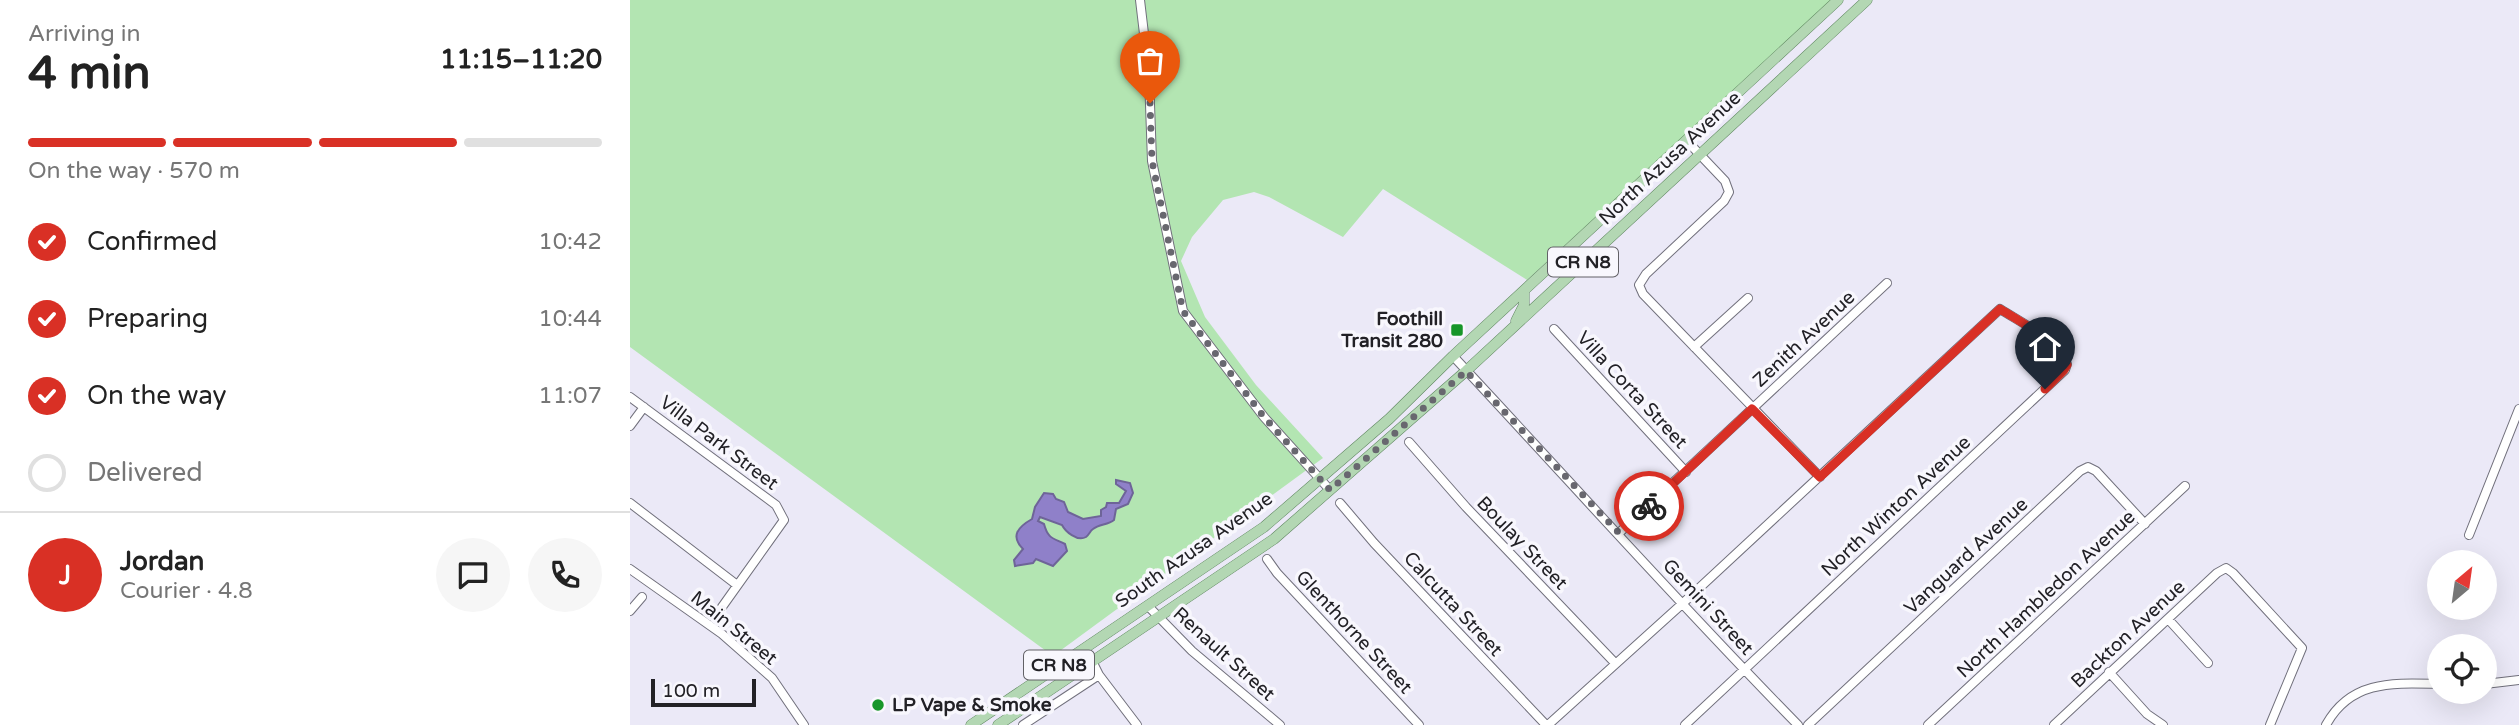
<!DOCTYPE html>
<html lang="en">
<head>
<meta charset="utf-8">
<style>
	:root { --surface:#fff; --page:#f6f6f6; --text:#222; --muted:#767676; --line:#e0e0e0; --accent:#d93025 }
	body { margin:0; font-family:"Varela Round",sans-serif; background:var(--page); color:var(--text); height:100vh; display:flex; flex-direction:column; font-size:26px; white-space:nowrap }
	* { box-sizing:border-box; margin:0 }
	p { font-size:23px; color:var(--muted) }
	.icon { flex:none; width:38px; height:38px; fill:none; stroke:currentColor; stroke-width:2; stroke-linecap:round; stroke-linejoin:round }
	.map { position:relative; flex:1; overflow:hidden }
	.panel { display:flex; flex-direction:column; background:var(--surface); width:630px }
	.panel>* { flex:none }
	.needle { width:46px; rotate:29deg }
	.fabs { position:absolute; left:1797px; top:550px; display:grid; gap:14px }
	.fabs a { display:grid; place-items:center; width:70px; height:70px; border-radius:50%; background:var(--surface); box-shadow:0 7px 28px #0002; font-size:35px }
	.scale { position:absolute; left:21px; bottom:18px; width:105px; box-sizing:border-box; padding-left:7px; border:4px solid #222126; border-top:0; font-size:19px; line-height:24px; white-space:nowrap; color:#222126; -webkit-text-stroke:5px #f8f7fd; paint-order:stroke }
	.pin { position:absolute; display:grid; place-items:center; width:60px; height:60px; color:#fff; margin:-72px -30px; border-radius:50% 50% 50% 0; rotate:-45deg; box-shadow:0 0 7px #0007 }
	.pin .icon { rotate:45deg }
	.courier { position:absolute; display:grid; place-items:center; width:70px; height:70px; margin:-35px; border:5px solid #d93025; border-radius:50%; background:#fff; color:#222; box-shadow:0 2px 9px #0007 }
	.overview em { font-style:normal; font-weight:800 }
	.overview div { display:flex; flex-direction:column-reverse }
	.overview { display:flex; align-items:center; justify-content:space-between; height:119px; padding:0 28px }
	h1 { font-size:46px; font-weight:800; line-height:52px }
	.bar { display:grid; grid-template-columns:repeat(4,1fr); gap:10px 7px; align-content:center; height:84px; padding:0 28px }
	.bar i { height:9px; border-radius:5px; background:var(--line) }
	.bar .selected { background:var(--accent) }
	.bar p { grid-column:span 4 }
	.line { display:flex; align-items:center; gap:18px; padding:0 28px; border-top:2px solid var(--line) }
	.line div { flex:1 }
	.round { display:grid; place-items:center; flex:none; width:74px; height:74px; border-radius:37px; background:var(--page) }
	ol { padding:0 28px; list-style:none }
	li { display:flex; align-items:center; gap:21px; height:77px }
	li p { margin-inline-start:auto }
	li .icon { padding:7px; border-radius:50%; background:var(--accent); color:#fff; stroke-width:4 }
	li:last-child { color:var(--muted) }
	li i { width:38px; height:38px; border:4px solid var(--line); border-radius:50% }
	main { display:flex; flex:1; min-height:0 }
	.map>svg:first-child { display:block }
</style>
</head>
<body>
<main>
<section class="panel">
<div class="overview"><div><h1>4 min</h1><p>Arriving in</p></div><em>11:15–11:20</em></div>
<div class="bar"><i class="selected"></i><i class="selected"></i><i class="selected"></i><i></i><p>On the way · 570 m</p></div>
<ol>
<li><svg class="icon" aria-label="check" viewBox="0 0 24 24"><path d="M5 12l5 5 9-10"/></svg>Confirmed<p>10:42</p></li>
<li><svg class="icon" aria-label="check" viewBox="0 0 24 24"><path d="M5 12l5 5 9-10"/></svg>Preparing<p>10:44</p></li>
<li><svg class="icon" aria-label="check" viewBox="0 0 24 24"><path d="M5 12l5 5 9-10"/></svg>On the way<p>11:07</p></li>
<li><i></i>Delivered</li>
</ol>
<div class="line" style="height:126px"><b class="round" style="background:var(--accent);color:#fff">J</b><div><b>Jordan</b><p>Courier · 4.8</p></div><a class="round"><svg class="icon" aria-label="chat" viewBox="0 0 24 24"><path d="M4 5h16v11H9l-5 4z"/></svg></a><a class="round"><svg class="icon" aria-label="phone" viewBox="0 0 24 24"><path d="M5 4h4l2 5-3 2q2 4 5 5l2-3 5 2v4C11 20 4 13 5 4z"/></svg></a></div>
</section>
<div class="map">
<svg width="1889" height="725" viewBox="0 0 1889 725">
	<rect width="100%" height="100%" fill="#ebe9f7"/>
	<!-- green -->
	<path fill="#b3e5b2" d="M0 0H1203L897 280 753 189 713 237 639 197 624 192 593 200 562 237 551 261 575 317 626 385 693 458 423 656 0 347Z"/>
	<!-- water -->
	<path fill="#8f80c9" stroke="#6e6498" stroke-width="2" d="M486 480 500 483 503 493 498 504 486 509 484 520C478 525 469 524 463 529 460 531 459 535 456 537 447 542 435 531 432 525L410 517 408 521 414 524C418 539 423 538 435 544L437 551 423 566 406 559 403 563 385 566 384 560 393 549C380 536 388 527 402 519L405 507 414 493 423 494 426 499 434 502 438 512 453 519 471 516V510L476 507 477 503H489L496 491 486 484Z"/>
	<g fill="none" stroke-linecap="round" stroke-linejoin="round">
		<defs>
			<path id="minor" d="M510 0 519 76 522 161 553 311 634 417 700 490
				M1057 141 1095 181 1099 192 1094 201 1016 274 1009 285 1013 294 1190 477
				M924 329 1056 472
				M1064 347 1118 298
				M823 356C938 479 1050 605 1168 725
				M0 397 146 505 154 520 92 607
				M0 426 14 407
				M779 442 836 507 985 663
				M0 503 107 585
				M710 503 744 543 916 725
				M989 533 1257 283
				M1839 535 1889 409
				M637 559 647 573 789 725
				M0 569 92 634 142 678 174 725
				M518 606 562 651 650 725
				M0 611 12 597
				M1538 619 1578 663
				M462 661 469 675 507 725
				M1479 672 1517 714 1533 725
				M1855 684 1889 680
				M393 725 469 675
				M918 725 1052 604 1370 309C1392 323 1426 339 1437 364L1435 370 1055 725
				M1178 725 1450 471 1458 467 1466 471 1515 524
				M1298 725 1555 486
				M1424 725 1587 573 1596 568 1603 573 1672 648 1640 725
				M1696 725C1721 679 1765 683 1810 684"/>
			<path id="major" d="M886 321 894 305V291
				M341 725 634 527 759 419 823 356 1208 0
				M368 725 644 539 836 371 1237 0"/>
		</defs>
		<!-- minor casing -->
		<use href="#minor" stroke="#71707c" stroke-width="10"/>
		<!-- major casing -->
		<use href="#major" stroke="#5f8660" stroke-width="11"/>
		<!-- minor -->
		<use href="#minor" stroke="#fff" stroke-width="8"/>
		<!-- major -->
		<use href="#major" stroke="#b3d7b3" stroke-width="10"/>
	</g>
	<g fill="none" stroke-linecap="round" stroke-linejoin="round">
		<!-- done -->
		<path stroke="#68676f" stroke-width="7" stroke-dasharray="0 12.6" d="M520 103 522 161 553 311 634 417 700 490 836 371 989 533 1019 506"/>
		<!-- route -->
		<path stroke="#d93025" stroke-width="9" d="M1019 506 1122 409 1190 477 1370 309C1391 322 1427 341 1437 365L1434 370 1415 389"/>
	</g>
	<!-- markers -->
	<g fill="#179629" stroke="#f8f7fd" stroke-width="2.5">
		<rect x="820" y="323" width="14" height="14" rx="3.5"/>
		<circle cx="248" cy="705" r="7"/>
	</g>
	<g text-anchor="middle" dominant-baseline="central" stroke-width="7" stroke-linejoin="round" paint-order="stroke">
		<!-- shield labels -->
		<g fill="#f8f7fd" stroke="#626166" stroke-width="2">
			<rect x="918" y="247.5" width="70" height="29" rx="5"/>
			<rect x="394" y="650.5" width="70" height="29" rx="5"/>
		</g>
		<g font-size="18" font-weight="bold" fill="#222126">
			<text x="953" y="262">CR N8</text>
			<text x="429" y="665">CR N8</text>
		</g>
		<!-- street labels -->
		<g font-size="19" fill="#222126" stroke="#f8f7fd">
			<text transform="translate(1040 158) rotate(-43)">North Azusa Avenue</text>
			<text transform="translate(1174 339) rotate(-43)">Zenith Avenue</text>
			<text transform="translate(1002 390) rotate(47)">Villa Corta Street</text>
			<text transform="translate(89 443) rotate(37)">Villa Park Street</text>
			<text transform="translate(1266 506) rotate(-43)">North Winton Avenue</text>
			<text transform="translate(892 543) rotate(46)">Boulay Street</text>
			<text transform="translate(564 550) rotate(-35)">South Azusa Avenue</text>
			<text transform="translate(1336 556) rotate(-43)">Vanguard Avenue</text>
			<text transform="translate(1416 594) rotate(-43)">North Hambledon Avenue</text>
			<text transform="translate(823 604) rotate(47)">Calcutta Street</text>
			<text transform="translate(1078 607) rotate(47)">Gemini Street</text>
			<text transform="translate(104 628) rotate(39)">Main Street</text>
			<text transform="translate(724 632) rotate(47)">Glenthorne Street</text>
			<text transform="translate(1498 634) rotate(-43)">Backton Avenue</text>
			<text transform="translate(594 654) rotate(42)">Renault Street</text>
		</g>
		<!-- poi labels -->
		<g font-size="19" font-weight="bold" fill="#222126" stroke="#f8f7fd" text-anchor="end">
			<text x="813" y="319">Foothill<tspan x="813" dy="22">Transit 280</tspan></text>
			<text x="262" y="705" text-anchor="start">LP Vape &amp; Smoke</text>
		</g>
	</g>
</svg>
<div class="fabs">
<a><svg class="needle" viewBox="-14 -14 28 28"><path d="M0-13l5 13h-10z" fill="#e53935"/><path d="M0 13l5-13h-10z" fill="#767676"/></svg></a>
<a><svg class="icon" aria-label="locate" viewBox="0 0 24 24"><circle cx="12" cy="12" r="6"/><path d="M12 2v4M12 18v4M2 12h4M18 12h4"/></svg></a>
</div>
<div class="scale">100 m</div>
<div class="pin" style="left:520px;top:103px;background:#ea580c"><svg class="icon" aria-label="bag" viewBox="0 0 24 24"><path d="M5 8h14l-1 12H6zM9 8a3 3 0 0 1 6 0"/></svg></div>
<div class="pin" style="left:1415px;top:389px;background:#1f2937"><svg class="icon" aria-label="home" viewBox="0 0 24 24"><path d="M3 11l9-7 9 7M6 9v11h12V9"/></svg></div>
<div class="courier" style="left:1019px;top:506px"><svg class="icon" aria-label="bike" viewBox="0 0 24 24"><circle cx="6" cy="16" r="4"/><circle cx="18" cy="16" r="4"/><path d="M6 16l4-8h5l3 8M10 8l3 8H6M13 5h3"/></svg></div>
</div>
</main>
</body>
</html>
